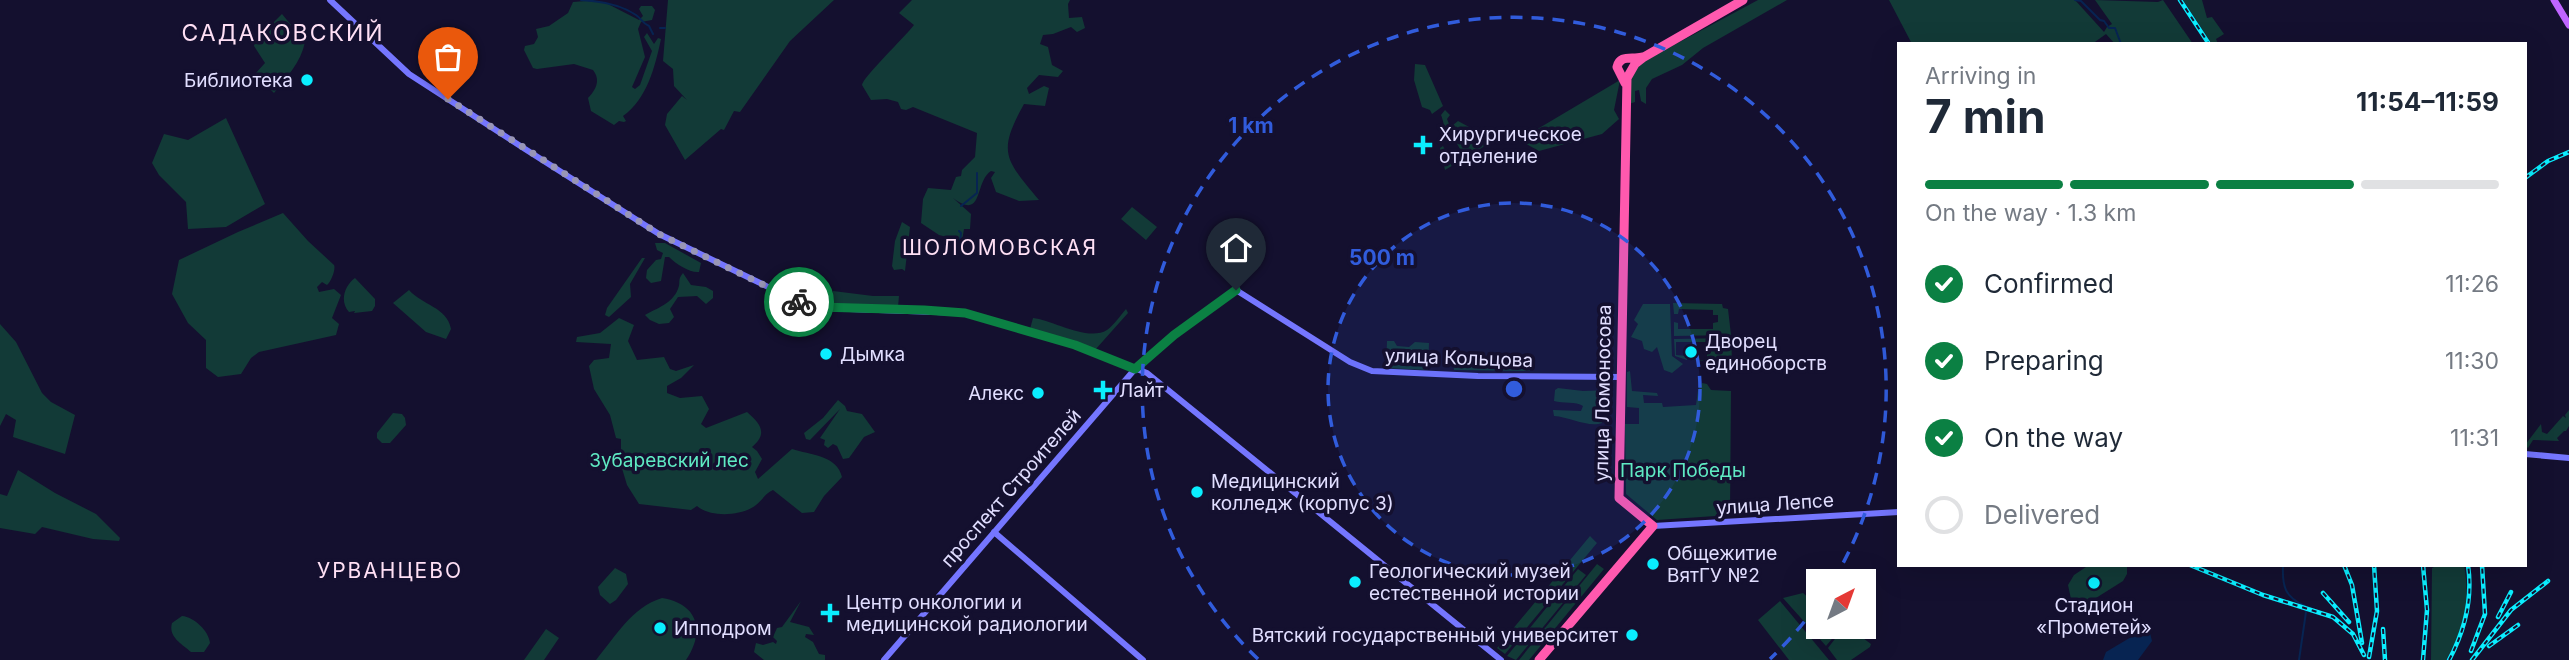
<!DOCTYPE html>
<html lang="en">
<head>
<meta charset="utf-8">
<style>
	:root { --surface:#fff; --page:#f2f2f3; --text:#1f2937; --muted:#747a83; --line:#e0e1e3; --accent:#0b8043 }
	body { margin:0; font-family:Inter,sans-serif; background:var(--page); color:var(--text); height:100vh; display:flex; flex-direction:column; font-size:26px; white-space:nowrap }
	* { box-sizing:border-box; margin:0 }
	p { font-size:23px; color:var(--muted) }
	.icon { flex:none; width:38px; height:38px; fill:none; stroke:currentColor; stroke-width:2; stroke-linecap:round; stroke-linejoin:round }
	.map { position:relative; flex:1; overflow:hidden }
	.details { position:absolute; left:1897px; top:42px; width:630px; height:525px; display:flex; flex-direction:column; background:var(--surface); border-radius:0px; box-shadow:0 7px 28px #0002 }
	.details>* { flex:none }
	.needle { width:46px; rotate:41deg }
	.controls { position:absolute; left:1806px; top:569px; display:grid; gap:14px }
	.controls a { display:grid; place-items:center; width:70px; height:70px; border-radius:0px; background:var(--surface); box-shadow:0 7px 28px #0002; font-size:35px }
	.pin { position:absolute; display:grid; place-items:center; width:60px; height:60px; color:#fff; margin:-72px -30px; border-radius:50% 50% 50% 0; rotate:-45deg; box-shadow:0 0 7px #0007 }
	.pin .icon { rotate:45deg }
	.courier { position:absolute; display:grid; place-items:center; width:70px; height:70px; margin:-35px; border:5px solid #0b8043; border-radius:50%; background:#fff; color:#222; box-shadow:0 2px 9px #0007 }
	.summary em { font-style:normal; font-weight:700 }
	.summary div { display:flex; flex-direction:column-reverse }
	.summary { display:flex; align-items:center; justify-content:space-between; height:119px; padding:0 28px }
	h1 { font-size:46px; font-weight:700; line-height:52px }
	.bar { display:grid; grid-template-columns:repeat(4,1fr); gap:10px 7px; align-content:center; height:84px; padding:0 28px }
	.bar i { height:9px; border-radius:5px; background:var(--line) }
	.bar .on { background:var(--accent) }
	.bar p { grid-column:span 4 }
	ol { padding:0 28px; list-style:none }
	li { display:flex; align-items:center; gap:21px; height:77px }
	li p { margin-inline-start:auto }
	li .icon { padding:7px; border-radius:50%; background:var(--accent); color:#fff; stroke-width:4 }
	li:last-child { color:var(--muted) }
	li i { width:38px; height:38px; border:4px solid var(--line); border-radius:50% }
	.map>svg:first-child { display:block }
</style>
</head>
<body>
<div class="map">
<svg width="2569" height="660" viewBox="0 0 2569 660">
	<rect width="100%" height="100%" fill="#14102f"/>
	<!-- green -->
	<path fill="#123a37" d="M668 0H834L790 41 740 112 734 111 724 130 721 129 685 160 665 125 667 114 682 96 687 100 674 86 673 69 663 61Z
		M912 0H1070L1068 4 1069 18 1082 17 1085 28 1077 32 1071 27 1053 34 1043 35 1040 44 1048 47 1052 65 1063 71 1058 77 1039 75 1027 88 1029 94 1044 86 1049 88 1045 106 1024 104C997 153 1005 159 1039 200L1019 201 996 192 991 178 995 172 991 171C974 182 984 221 953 198L971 214 970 229H964L962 241 939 235 921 223 923 199 928 188 951 190 956 177 961 176 962 170 975 157 977 133 913 107 906 110 901 109 898 102 887 99 871 100 862 85C863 77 905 37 914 25L899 13Z
		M1758 0H1787L1703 48 1682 65 1652 79 1646 88V104L1641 101 1639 90 1635 91V102L1629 104 1628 83 1633 67Z
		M1889 0H2075L2104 32 2107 27 2112 24 2095 0 2158 2 2163 0 2193 44H2115L2106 34 2092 44H1912Z
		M2183 0H2202L2207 18 2212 17 2224 34 2216 39 2218 44H2212Z
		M586 1 604 2 639 20 643 16 639 9 641 6H652L655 10 652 20 641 22 638 29 645 57 632 87 635 89 640 85 652 51 644 37 647 33 654 44 658 38 661 39C655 67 647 99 623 116L626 121 624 122 619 121 614 125 591 111 588 98C596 90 601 80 593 70L574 64 537 69 533 68 524 50 525 46 534 44 538 37 536 29 549 26 568 13 573 2Z
		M282 14 305 42C301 62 287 77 274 93L255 74 265 63 254 46 255 41Z
		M1415 64 1425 65 1443 106 1432 114 1430 110 1422 107 1414 80Z
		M1620 80 1614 110 1619 119 1602 134 1539 151 1519 140Z
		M1445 110 1450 115 1447 119 1449 124 1453 125 1458 121 1482 134 1498 138 1445 170 1440 148 1443 146 1450 159 1454 161 1459 158 1461 151 1455 140C1444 135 1445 125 1441 115Z
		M226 118 265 204 226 227 188 229 186 202 159 175 152 163 164 134 188 140Z
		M1132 207 1157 227 1146 240 1121 219Z
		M283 213 308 241 334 265C336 269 331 282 327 285L322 282 317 287 319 292 334 289 341 295 332 318 339 324 336 335 259 352 251 358 241 374 218 377 206 368V340L188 323 172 294 179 260 238 232Z
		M902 222 910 227 905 271 902 269 894 270 892 266 895 241Z
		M655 243H665L701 263 699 272C690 273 676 264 669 257H665L661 281 651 283 646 278 647 270 656 260 661 259 663 253 657 250Z
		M642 258H645L630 284 631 297 609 317 605 315 607 308Z
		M683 273 691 285 706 287 713 291V298L706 304 697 296 678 297 670 309 674 317 669 323 659 324 650 320 645 315C657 308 672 304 678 289 681 282 677 280 683 273Z
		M355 278 375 299V306L372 311 354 313 355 311 349 312C339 301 345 285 355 278Z
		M409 290C422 305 447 307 451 329L446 339 426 332 393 303Z
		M833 291 873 296H899L898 307 834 306 832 303Z
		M1673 303 1722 304 1723 308 1728 309 1731 335 1674 336V322L1678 323V329H1713V323L1718 322V315H1713V310L1679 309 1678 314H1674Z
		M1643 304H1670L1672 356 1683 364 1672 373 1664 370 1657 347 1652 352 1644 349 1642 341 1631 337 1638 324 1634 320Z
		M1126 309 1128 313 1095 350 1030 329 1033 318C1052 320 1088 342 1107 330 1114 325 1120 316 1126 309Z
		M619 318 634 325 628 341 637 360 664 357 670 369 676 371 694 365 681 378 667 386V393L680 398 702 396 709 409 701 424 706 428 747 412C761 424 768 434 752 447L757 451 762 459 755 472 758 479 792 449C810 455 837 455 842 477L824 496 814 512 802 513 773 490C766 493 763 499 756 505 742 516 711 518 697 506L691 510 639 504 627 485 621 465V439L616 438 610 415 594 389 589 366 594 360 609 358 611 344 576 342 577 337 600 333Z
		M0 324 16 342 42 393 51 402 75 415 65 454 13 437 16 420 6 414 0 426Z
		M1731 338 1732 361 1693 360 1707 361V349L1713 348 1712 342H1676V355L1687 356V360L1675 356 1674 339Z
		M1387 341H1394L1397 346 1409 347 1415 342 1429 343 1428 370 1386 368Z
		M1453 363 1531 364 1530 371 1454 370Z
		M1630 371 1632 391 1657 393 1658 396 1643 395 1644 403H1662L1663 407 1696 405 1698 390 1702 383 1707 384 1711 390 1731 391 1730 515 1657 520 1626 494 1625 424H1639V408L1627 407V372Z
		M1558 388 1583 391 1611 390V392L1601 395 1603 406 1611 412H1604L1602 423C1589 428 1570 417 1554 416L1553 410 1581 411 1583 406C1576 401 1563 404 1554 401L1555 390Z
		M838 400 845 406 847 411 862 414 875 432 864 437 849 458 843 459 837 446 833 444 828 448 824 445 825 440 820 438 840 409 810 440 806 439 804 433 823 418Z
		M2569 410V426L2566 431H2564L2557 438 2559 441 2533 440 2528 448 2525 445 2541 424 2542 432 2547 434 2563 416 2566 418 2565 415Z
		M393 413 402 414 405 418 406 425 390 443H382L377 438V433Z
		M18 470 55 493 96 514 120 538 119 541 93 539 42 527 35 534 0 528V494L7 496Z
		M1590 536 1597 543 1505 654 1497 648Z
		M1597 564 1604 569 1529 660H1519Z
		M2089 565H2127V574L2123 581 2088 603H2080L2071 599 2068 585 2074 575Z
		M2438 565H2464C2471 599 2463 631 2446 660H2431L2432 568Z
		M615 568 626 574 628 584 616 600 610 604 600 595 598 587Z
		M1578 569 1586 575 1516 660 1507 656Z
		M1803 593 1818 606V626L1842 627 1826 646 1783 598Z
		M662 598C699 604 705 632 686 660H596C615 637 632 607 662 598Z
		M801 601 790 622 809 627 814 635 806 634 805 637 813 642 819 654 825 655V660H764L754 652 756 643 763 645 773 642 776 644 777 641 773 637 777 628 782 627Z
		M1780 601 1829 660H1789L1758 620Z
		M182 616C194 617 209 631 210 643L204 652H191C182 644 168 637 172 623Z
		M1844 627H1848L1871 644 1870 647 1851 660H1837L1828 648Z
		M546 629 559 638 544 660H524Z"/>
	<!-- water -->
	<path fill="#072452" d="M2143 630 2150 633 2152 641 2138 660H2103L2106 652Z"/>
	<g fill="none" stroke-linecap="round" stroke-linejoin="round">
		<!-- stream -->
		<path stroke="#072452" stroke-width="2" d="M581 0C600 1 620 4 636 15 642 19 642 23 649 26L653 34
			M2075 0 2081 1 2100 20 2104 21 2109 28H2115L2121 44
			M660 28H665
			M961 206 977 193V173
			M959 231 961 233 960 243
			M2283 565C2282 587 2285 597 2305 606
			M2299 660 2306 612"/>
		<!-- secondary -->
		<path stroke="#7576ff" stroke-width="6" d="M330 0 409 74 525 149 659 234 793 299 821 308 965 313 1075 345 1147 373 1501 660
			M2525 454 2569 458
			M1653 526 1899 512
			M994 532 1143 660
			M884 660 1135 369 1174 335 1236 290 1350 362 1372 371 1478 376 1621 377"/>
		<!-- primary -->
		<path stroke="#c065ff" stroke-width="7" d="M2554 0 2569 25"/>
		<!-- highway -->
		<path stroke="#ff59ae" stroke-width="9" d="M1625 83 1617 67C1620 54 1632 60 1642 57
			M1539 660 1653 526 1619 498 1627 78 1635 64 1644 57 1743 0"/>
		<defs>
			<path id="rail" d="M2180 0 2209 44
				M2525 178 2548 161 2569 152
				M2190 565 2263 595 2333 617 2353 634 2364 655
				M2344 565 2352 585 2362 643
				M2323 593 2349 622
				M2498 617 2511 592
				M2383 629 2385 660
				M2489 646 2518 625
				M2471 651 2485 614 2482 565
				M2369 657 2377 611 2374 565
				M2423 660 2427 610 2423 565
				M2449 660C2465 630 2473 600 2468 565
				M2472 660 2511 610 2548 581"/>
		</defs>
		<!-- rail casing -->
		<use href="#rail" stroke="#0aeeff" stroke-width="4.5"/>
		<!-- rail -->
		<use href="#rail" stroke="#14102f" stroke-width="2" stroke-dasharray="5" stroke-linecap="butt"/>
	</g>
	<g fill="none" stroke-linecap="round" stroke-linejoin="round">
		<!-- done -->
		<path stroke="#9996b6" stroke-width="7" stroke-dasharray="0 12.6" d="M448 99 659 234 799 302"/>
		<!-- route -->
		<path stroke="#0b8043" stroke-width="9" d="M799 302 819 307 924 310 965 313 1075 345 1135 369 1174 335 1236 290"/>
	</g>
	<!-- distance rings -->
	<circle cx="1514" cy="389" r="186" fill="#315cdc" fill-opacity=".12"/>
	<g fill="none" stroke="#315cdc" stroke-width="3.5" stroke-dasharray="12 9">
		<circle cx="1514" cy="389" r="186"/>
		<path d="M1817 605A372 372 0 0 1 1770 659M1258 659A372 372 0 1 1 1833 581"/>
	</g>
	<!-- markers -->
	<g fill="#0aeeff" stroke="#14102f" stroke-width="2.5">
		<circle cx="307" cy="80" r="7"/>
		<path d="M1419.5 134.5h7v7h7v7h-7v7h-7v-7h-7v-7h7z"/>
		<circle cx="1691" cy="352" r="7"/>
		<circle cx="826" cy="354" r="7"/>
		<path d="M1099.5 379.5h7v7h7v7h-7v7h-7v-7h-7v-7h7z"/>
		<circle cx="1038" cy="393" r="7"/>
		<circle cx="1197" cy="492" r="7"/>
		<circle cx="1653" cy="564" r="7"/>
		<circle cx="1355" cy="582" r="7"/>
		<circle cx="2094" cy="583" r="7"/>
		<path d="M826.5 602.5h7v7h7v7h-7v7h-7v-7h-7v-7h7z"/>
		<circle cx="660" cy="628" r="7"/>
		<circle cx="1632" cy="635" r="7"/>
	</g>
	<g text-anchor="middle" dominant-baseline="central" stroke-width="7" stroke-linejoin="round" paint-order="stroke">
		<!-- poi labels -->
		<g font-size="19" fill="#e1deff" stroke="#14102f" text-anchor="start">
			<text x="293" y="80" text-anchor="end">Библиотека</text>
			<text x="1439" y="134">Хирургическое<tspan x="1439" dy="22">отделение</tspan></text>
			<text x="1705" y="341">Дворец<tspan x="1705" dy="22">единоборств</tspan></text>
			<text x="840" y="354">Дымка</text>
			<text x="1119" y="390">Лайт</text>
			<text x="1024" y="393" text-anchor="end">Алекс</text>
			<text x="1211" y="481">Медицинский<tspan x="1211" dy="22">колледж (корпус 3)</tspan></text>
			<text x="1667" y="553">Общежитие<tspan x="1667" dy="22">ВятГУ №2</tspan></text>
			<text x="1369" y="571">Геологический музей<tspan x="1369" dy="22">естественной истории</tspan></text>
			<text x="846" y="602">Центр онкологии и<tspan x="846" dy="22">медицинской радиологии</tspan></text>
			<text x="2094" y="605" text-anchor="middle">Стадион<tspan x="2094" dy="22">«Прометей»</tspan></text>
			<text x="674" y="628">Ипподром</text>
			<text x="1618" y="635" text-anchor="end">Вятский государственный университет</text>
		</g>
		<!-- street labels -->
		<g font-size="19" fill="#e1deff" stroke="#14102f">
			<text transform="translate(1459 358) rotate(2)">улица Кольцова</text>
			<text transform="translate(1603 393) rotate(-89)">улица Ломоносова</text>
			<text transform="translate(1011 488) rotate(-49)">проспект Строителей</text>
			<text transform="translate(1775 504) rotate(-4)">улица Лепсе</text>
		</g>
		<!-- park labels -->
		<g font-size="19" fill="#5feac3" stroke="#14102f">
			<text x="669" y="460">Зубаревский лес</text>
			<text x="1683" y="470">Парк Победы</text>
		</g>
		<!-- neighbourhood labels -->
		<g font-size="21" letter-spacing="2" fill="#ffe0f5" stroke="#14102f">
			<text x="1000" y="247">ШОЛОМОВСКАЯ</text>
			<text x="390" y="570">УРВАНЦЕВО</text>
		</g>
		<!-- quarter labels -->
		<g font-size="23" letter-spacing="2" fill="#ffe0f5" stroke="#14102f">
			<text x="283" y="33">САДАКОВСКИЙ</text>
		</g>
	</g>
	<circle cx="1514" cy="389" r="10" fill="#315cdc" stroke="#14102f" stroke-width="3.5"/>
	<g font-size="21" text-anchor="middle" font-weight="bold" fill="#315cdc" stroke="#14102f" stroke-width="7" stroke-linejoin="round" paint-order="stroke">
		<text x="1251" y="133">1 km</text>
		<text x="1382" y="265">500 m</text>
	</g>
</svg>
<div class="controls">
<a><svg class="needle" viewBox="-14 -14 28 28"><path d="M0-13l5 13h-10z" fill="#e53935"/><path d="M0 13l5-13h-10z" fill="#747a83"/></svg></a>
</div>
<div class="pin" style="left:448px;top:99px;background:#ea580c"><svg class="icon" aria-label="bag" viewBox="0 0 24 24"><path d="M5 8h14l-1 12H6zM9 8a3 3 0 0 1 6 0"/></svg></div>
<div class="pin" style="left:1236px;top:290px;background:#1f2937"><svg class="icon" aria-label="home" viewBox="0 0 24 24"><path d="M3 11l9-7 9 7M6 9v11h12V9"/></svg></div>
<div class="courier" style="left:799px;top:302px"><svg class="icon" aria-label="bike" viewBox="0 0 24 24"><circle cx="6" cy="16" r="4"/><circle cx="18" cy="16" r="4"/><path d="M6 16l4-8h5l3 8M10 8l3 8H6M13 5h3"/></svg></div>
<section class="details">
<div class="summary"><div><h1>7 min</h1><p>Arriving in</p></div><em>11:54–11:59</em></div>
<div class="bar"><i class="on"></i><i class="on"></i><i class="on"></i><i></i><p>On the way · 1.3 km</p></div>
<ol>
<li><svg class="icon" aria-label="check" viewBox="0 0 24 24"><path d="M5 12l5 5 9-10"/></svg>Confirmed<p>11:26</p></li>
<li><svg class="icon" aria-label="check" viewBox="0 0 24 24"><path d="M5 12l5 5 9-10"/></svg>Preparing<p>11:30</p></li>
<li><svg class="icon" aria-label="check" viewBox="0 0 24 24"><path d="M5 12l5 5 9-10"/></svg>On the way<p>11:31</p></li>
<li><i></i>Delivered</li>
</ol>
</section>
</div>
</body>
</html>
